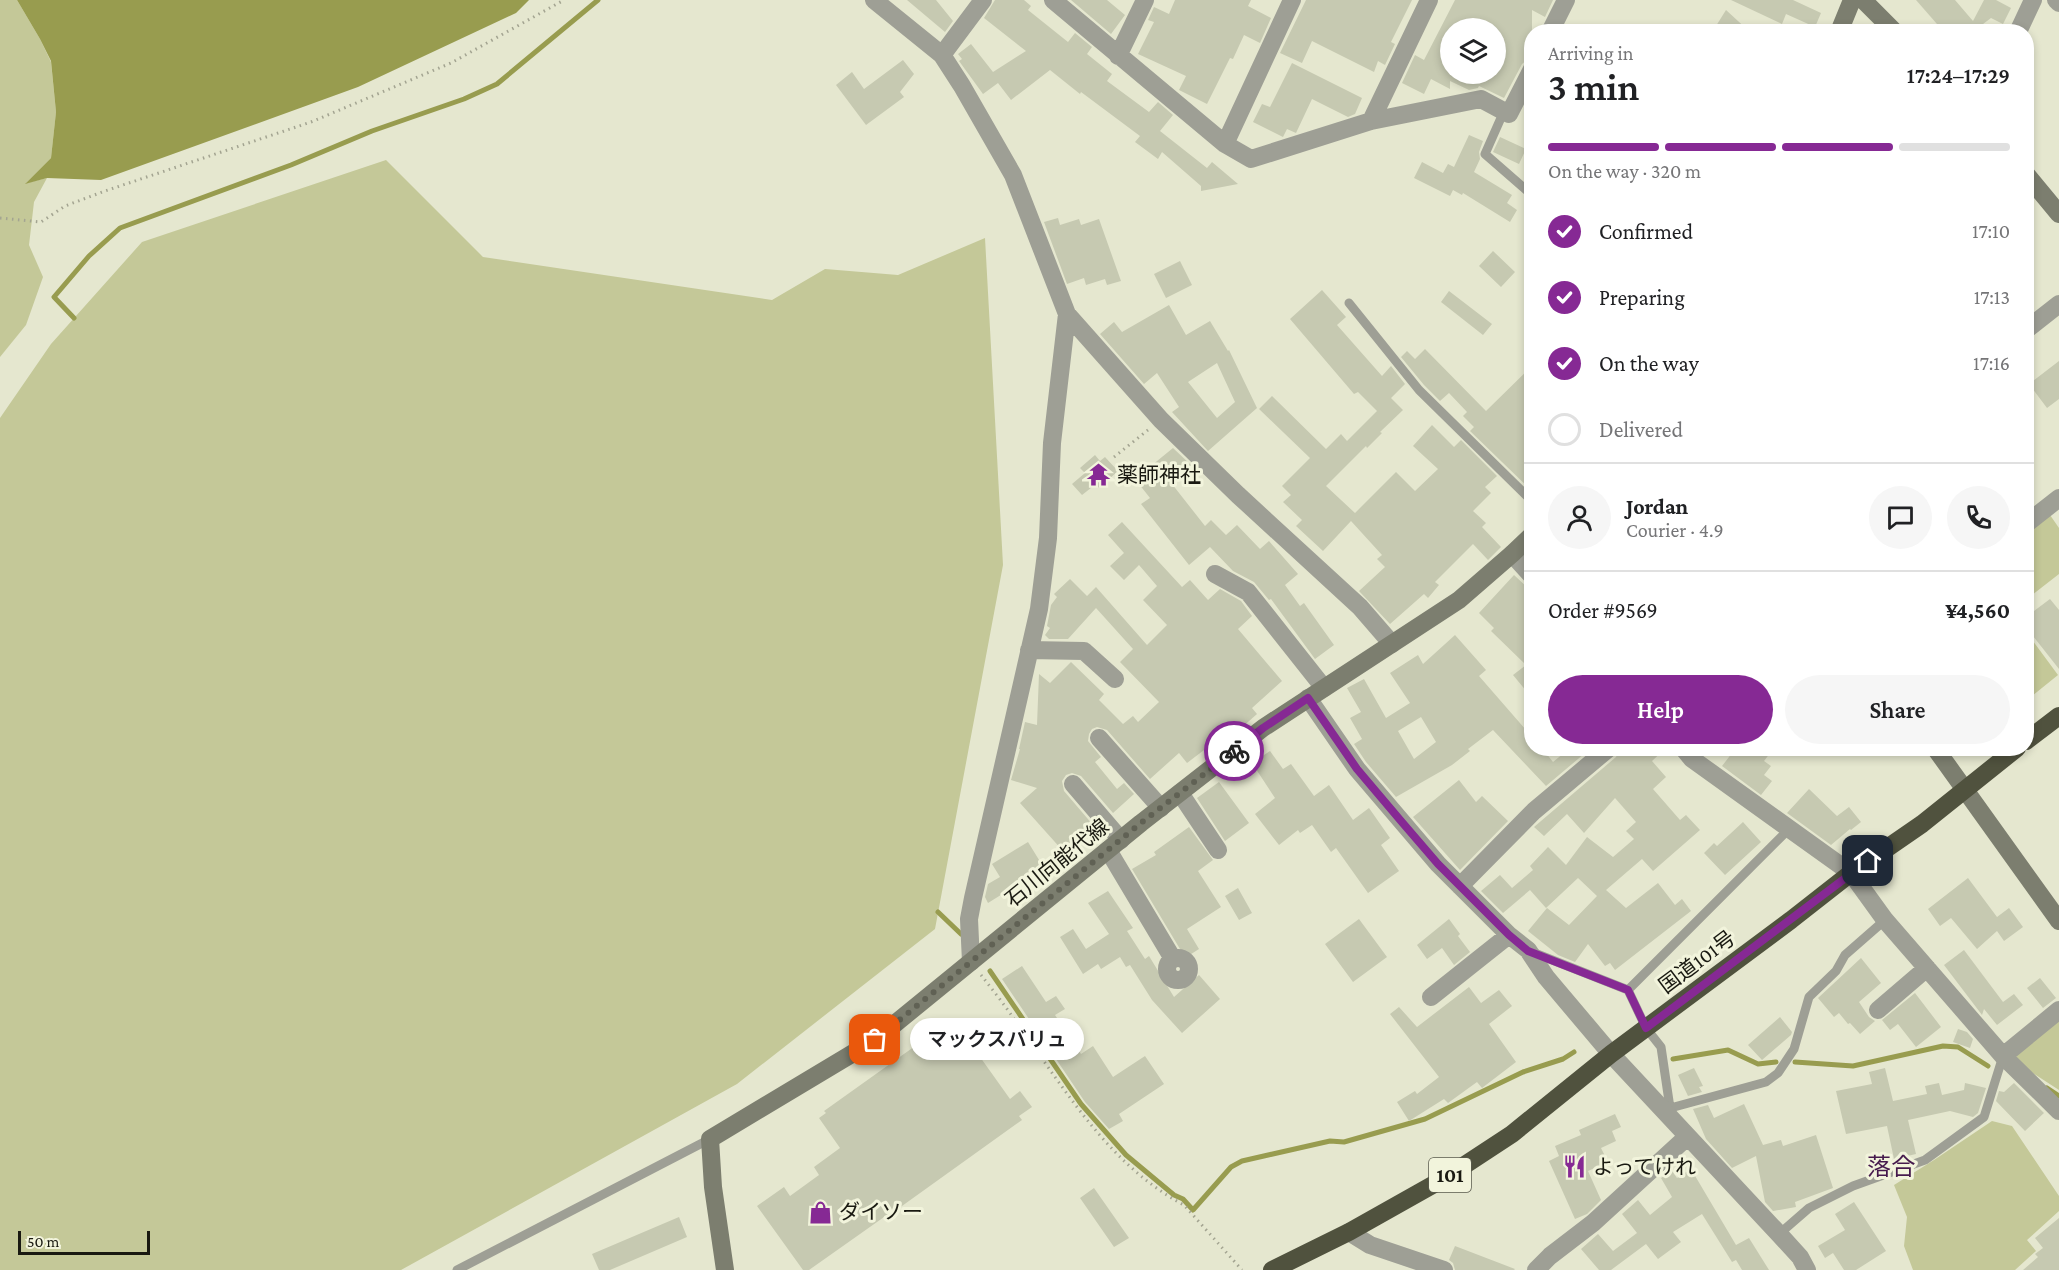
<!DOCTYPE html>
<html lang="en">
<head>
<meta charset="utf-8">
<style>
	:root { --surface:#fff; --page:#f6f6f6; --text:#202124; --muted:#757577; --line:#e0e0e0; --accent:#862994 }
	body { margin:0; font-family:"Crimson Pro","Noto Sans JP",serif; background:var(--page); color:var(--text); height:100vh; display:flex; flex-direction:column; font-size:22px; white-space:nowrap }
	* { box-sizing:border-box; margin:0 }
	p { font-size:20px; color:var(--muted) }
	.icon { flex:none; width:33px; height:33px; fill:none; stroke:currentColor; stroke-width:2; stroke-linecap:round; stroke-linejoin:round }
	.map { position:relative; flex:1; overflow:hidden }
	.sheet { position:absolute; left:1524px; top:24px; width:510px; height:732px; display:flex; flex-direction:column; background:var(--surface); border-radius:24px; box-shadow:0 3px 9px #0003 }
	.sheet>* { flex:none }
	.fabs { position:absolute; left:1440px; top:18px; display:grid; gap:12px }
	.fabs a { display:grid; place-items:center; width:66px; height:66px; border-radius:50%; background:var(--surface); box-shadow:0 3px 9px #0003; font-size:30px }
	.scale { position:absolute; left:18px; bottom:15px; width:132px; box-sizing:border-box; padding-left:6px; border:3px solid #191911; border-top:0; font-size:16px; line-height:21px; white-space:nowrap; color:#191911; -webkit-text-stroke:4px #f2f4dc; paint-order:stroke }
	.pin { position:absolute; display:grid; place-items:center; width:51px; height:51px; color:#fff; margin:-26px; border-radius:12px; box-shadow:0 3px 9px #0006 }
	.courier { position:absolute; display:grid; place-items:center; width:60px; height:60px; margin:-30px; border:4px solid #862994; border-radius:50%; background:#fff; color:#222; box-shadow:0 2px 8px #0007 }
	.bubble { position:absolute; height:42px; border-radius:21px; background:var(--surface); box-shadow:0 3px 9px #0003; font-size:20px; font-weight:600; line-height:42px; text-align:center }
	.headline em { font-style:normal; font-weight:600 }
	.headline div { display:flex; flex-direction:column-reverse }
	.headline { display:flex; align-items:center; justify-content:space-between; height:102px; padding:0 24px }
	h1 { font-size:39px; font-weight:600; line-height:45px }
	.bar { display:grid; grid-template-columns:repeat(4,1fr); gap:9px 6px; align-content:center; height:72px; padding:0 24px }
	.bar i { height:8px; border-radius:4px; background:var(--line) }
	.bar .selected { background:var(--accent) }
	.bar p { grid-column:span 4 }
	.line { display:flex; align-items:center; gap:15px; padding:0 24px; border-top:2px solid var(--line) }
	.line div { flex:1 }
	.round { display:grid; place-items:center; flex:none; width:63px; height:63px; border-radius:32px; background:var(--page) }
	ol { padding:0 24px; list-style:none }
	li { display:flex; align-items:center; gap:18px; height:66px }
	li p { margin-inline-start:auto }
	li .icon { padding:6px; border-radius:50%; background:var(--accent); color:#fff; stroke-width:4 }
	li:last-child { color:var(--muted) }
	li i { width:33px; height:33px; border:3px solid var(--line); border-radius:50% }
	.button { display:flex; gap:12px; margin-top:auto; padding:12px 24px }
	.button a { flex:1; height:69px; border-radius:36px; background:var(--accent); color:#fff; font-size:24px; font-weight:600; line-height:69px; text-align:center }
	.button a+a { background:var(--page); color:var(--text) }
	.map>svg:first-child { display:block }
</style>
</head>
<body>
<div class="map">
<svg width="2059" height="1270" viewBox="0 0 2059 1270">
	<rect width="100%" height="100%" fill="#e5e7cf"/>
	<!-- green -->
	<path fill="#c4c898" d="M0 0H17L40 39 51 62 56 112 51 158 26 183 47 178 34 202 29 245 43 277 26 325 0 357Z
		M386 160 483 257 772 300 825 269 898 275 985 238 1003 565 935 929 737 1084 401 1270H0V418L51 344 142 242Z
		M2050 515 2059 528V574L2027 599 2026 533Z
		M2027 633 2058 675 2027 700Z
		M2059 1019V1090L2025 1068 2015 1055Z
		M1992 1121 2012 1126 2059 1196V1211L2027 1240 2036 1251 2015 1270H1913L1904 1246 1907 1217 1894 1185 1934 1160Z"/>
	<!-- water -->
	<path fill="#989c4f" d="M17 0H529L516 13 358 87 101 180 47 178 25 184 51 158 56 112 51 61 40 39Z"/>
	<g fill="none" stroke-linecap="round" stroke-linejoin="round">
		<!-- stream -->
		<path stroke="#989c4f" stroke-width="5" d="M74 318 54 297 89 256 120 228 291 165 372 131 464 99 497 84 598 0
			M938 912 961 934
			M990 971 1081 1104 1126 1155 1174 1195 1183 1199 1193 1210 1231 1167 1242 1161 1330 1141 1344 1142 1425 1119 1523 1072 1563 1059 1574 1052
			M1673 1059 1728 1050 1758 1064 1776 1062
			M1795 1062 1853 1066 1943 1046 1958 1047 1988 1066
			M2047 1088 2059 1096"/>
	</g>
	<!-- building -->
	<path fill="#c6c9b1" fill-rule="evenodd" d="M907 0H936L953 21 945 32Z
		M995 0H1024L1031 6 1028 10 1068 42 1075 33 1092 47 1087 54 1112 74 1107 81 1149 112 1158 102 1173 115 1160 131 1207 168 1212 162 1238 184 1201 191V186L1162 152 1158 159 1135 142 1140 136 1081 92 1080 94 1050 70 1011 100 998 83 983 94 959 61 962 59 958 54 971 44 993 72 1026 51 984 18Z
		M1071 0H1107L1125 15 1111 34Z
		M1175 0H1251L1248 6 1271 18 1260 43 1244 35 1233 59 1230 58 1207 104 1179 90 1186 76 1138 54 1154 22 1148 20 1154 7 1169 14Z
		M1306 0H1412L1391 42 1395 44 1385 65 1378 61 1374 72 1312 41 1302 63 1280 53Z
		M1455 0H1553L1545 17 1532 10V51L1528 59 1522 64 1504 98 1479 86 1478 88 1469 90 1450 81V89L1431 79 1424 94 1402 83 1415 55 1424 60ZM1450 28H1496V74H1450Z
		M1731 0H1793L1821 13 1815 27 1786 14 1782 24Z
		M1916 0H1955L1973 21 1984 0H1996L2011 8 2003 24 1991 18 1979 27 1983 32H1944Z
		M1726 10 1750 32H1725L1716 26Z
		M903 60 914 74 900 92 904 97 866 125 836 85 852 72 864 89Z
		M1292 63 1362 98 1355 114 1348 117 1312 99 1296 133 1287 129 1283 137 1253 122 1262 104 1270 107Z
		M1469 135 1483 141 1479 152 1480 159 1474 172 1512 195 1507 203 1517 210 1510 222 1463 193 1462 195 1453 190 1450 196 1414 178 1422 162 1443 173 1448 164 1454 167Z
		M1500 137 1526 149 1519 164 1493 152Z
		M1058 218 1060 225 1079 219 1081 225 1099 219 1121 281 1107 285 1105 279 1086 285 1084 278 1067 284 1044 222Z
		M1493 251 1515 272 1501 287 1479 266Z
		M1180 261 1192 285 1166 298 1154 274Z
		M1322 290 1346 317 1337 325 1382 376 1391 366 1405 384 1391 398 1403 410 1380 432 1382 433 1367 448 1366 446 1326 486 1355 513 1396 472 1415 491 1438 469 1413 446 1432 425 1454 447 1461 440 1497 476 1485 487 1491 493 1473 511 1486 523 1482 527 1501 547 1488 560 1473 544 1435 582 1439 585 1428 598 1424 594 1390 624 1359 591 1385 567 1377 559 1382 555 1351 521 1323 551 1296 526 1302 520 1283 502 1291 495 1282 486 1310 458 1259 409 1272 396 1326 449 1341 434 1347 441 1377 411 1358 392 1354 394 1290 319Z
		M1449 291 1492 324 1483 335 1441 302Z
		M1169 305 1186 335 1210 321 1228 351 1229 350 1257 408 1208 451 1172 412 1179 407 1157 373 1144 384 1100 334 1114 322 1122 332ZM1217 363 1235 402 1217 418 1188 382Z
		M1425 349 1486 411 1532 366V491L1470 431 1474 427 1463 416 1467 412 1449 393 1440 401 1424 385 1401 357 1407 351 1415 359Z
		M2059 361V399L2047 408 2029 384Z
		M1173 448 1191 465 1172 484 1205 526 1211 520 1226 535 1237 525 1260 549 1269 541 1298 574 1285 585 1300 606 1304 603 1334 645 1315 659 1271 599 1269 600 1254 582 1233 571 1210 547 1189 565 1141 504 1150 498 1135 479Z
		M1095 455 1100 461 1105 457 1118 471 1099 488 1096 484 1082 495 1072 484 1085 473 1080 468Z
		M1122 522 1182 587 1190 580 1208 600 1220 589 1241 601 1252 616 1238 629 1282 681 1252 708 1257 714 1240 729 1237 725 1187 763 1179 753 1150 779 1107 730 1097 727 1092 729 1089 734 1088 741 1101 757 1095 762 1117 789 1124 783 1134 794 1113 813 1081 776 1072 773 1066 775 1062 781 1064 791 1093 825 1063 851 1020 803 1037 788 1011 780 1020 749H1019L1025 722 1037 725 1039 674 1050 683 1071 662 1104 694 1099 700 1123 724 1133 716 1138 722 1159 702 1120 662 1133 649 1096 608 1068 639H1049L1045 635 1050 628 1047 626 1051 605 1057 597 1054 594 1070 579 1087 596 1096 587 1147 645 1167 625 1143 600 1157 586 1139 565 1124 580 1110 566 1124 553 1108 535Z
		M1514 575 1532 592V698L1513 675 1526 665 1491 631 1494 628 1479 613Z
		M2050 599 2059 610V669L2026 627V617Z
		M1455 635 1486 670 1479 676 1532 737V748H1542L1553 762 1570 748H1591L1546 786 1493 730 1468 749 1470 751 1452 765 1396 797 1366 762 1354 744 1362 739 1350 718 1361 712 1347 688 1364 679 1386 718 1410 703 1390 673 1418 655 1423 664ZM1421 717 1436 742 1414 759 1398 731Z
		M1620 748H1666L1652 761 1666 777 1653 789 1680 820 1686 815 1700 830 1653 871 1642 859 1606 890 1626 908 1658 883 1675 905 1682 899 1691 911 1615 970 1610 963 1605 966 1588 944 1575 962 1558 955 1528 931 1547 908 1569 925 1597 896 1578 878 1546 908 1530 890 1503 913 1481 891 1500 875 1512 888 1533 870 1530 866 1548 847 1566 865 1587 837 1613 857 1634 839 1626 831 1636 822 1615 798 1584 833 1567 814 1544 836 1534 827 1616 757Z
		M1736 748H1774L1764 761 1771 766 1764 775 1772 781 1761 795 1722 766Z
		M1270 751 1283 769 1291 764 1314 796 1329 785 1353 820 1369 808 1390 838 1381 845 1399 871 1368 893 1336 848 1331 852 1312 825 1300 833 1298 830 1279 845 1255 814 1275 798 1252 763Z
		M1459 780 1476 802 1482 796 1508 821 1460 870 1413 817Z
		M1219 782 1249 823 1225 841 1197 798Z
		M1809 789 1837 816 1849 807 1861 822 1851 830 1850 829 1831 845 1787 813Z
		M1743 822 1761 842 1725 875 1704 853 1714 843 1717 846Z
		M1189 827 1213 860 1198 871 1221 907 1187 929 1199 949 1188 956 1183 954 1132 869 1156 855 1154 852Z
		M1028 842 1044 868 988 903 985 897 988 884 1000 877 992 864Z
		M1968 878 1997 917 2009 908 2023 927 2004 941 1997 931 1977 949 1951 918 1940 926 1928 909Z
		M1238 888 1252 913 1239 920 1225 896Z
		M1108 891 1133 928 1127 931 1145 959 1149 956 1174 997 1199 975 1220 999 1182 1033 1152 1000 1130 965 1126 967 1120 957 1101 969 1098 964 1083 974 1060 937 1073 929 1086 949 1109 934 1088 903Z
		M1359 919 1387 957 1353 982 1325 944Z
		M1449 919 1460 934 1458 936 1470 952 1454 965 1442 948 1427 959 1417 945Z
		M1964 950 2003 1002 2014 994 2023 1005 1997 1025 1984 1009 1982 1015 1944 965Z
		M1861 958 1881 983 1859 1002 1869 1017 1875 1021 1860 1034 1850 1023 1848 1024 1839 1013 1834 1017 1818 998Z
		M1022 966 1046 1002 1056 996 1065 1009 1055 1015 1081 1054 1093 1046 1113 1077 1145 1056 1164 1084 1119 1114 1123 1121 1109 1129 1085 1102 1002 979Z
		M2040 978 2056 998 2043 1008 2027 988Z
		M1469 987 1481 1003 1499 990 1512 1006 1489 1024 1516 1062 1482 1088 1477 1082 1448 1103 1444 1099 1409 1121 1397 1102 1415 1091 1417 1094 1439 1077 1390 1014 1399 1007 1417 1027Z
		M1915 993 1941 1027 1916 1047 1898 1024 1890 1030 1882 1020Z
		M1780 1017 1792 1032 1791 1035 1762 1060 1748 1045Z
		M953 1019 1010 1099 1020 1091 1032 1107 1019 1116 1022 1120 895 1211 894 1210 809 1270H803L757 1206 784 1187 790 1196 819 1175 814 1167 840 1148 819 1118 826 1113 824 1111Z
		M1958 1029 1967 1032 1973 1039 1970 1048 1953 1042Z
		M1694 1068 1703 1086 1699 1087 1702 1092 1688 1096 1678 1075Z
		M1885 1068 1893 1101 1927 1094 1925 1086 1939 1083 1942 1095 1964 1090 1965 1083 1986 1088 1978 1113 1973 1117 1950 1111 1908 1120 1916 1154 1894 1159 1887 1126 1846 1134 1836 1091 1872 1084 1869 1072Z
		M2014 1083 2044 1113 2025 1131 1996 1101 1999 1091 2004 1092Z
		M1744 1104 1763 1145 1781 1140 1783 1146 1816 1135 1833 1188 1795 1202 1796 1207 1773 1211 1765 1202 1756 1156 1732 1168 1706 1139 1693 1109 1708 1105 1714 1118Z
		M1615 1114 1621 1127 1612 1131 1616 1141 1601 1148 1608 1162 1588 1171 1601 1200 1587 1214 1575 1219 1549 1161 1559 1156 1555 1146 1581 1135 1579 1130Z
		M1691 1169 1736 1245 1749 1238 1769 1270H1742L1736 1260 1732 1262 1702 1214 1673 1232 1681 1242 1658 1259 1646 1244 1611 1270H1599L1581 1249 1598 1234 1613 1251 1637 1233 1622 1214 1638 1200 1650 1215 1672 1197 1661 1178 1672 1171 1677 1178Z
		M1094 1188 1129 1238 1114 1247 1080 1198Z
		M1854 1202 1886 1251 1856 1270H1844L1833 1253 1825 1258 1818 1246 1845 1230 1835 1214Z
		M679 1217 687 1237 610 1270H599L592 1254Z
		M2059 1218V1270H2023L2038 1257 2035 1254 2043 1248 2035 1238Z
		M1455 1246 1515 1269 1514 1270H1455L1453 1263 1449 1260Z"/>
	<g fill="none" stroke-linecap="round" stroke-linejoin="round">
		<!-- path -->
		<path stroke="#a3a491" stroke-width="3" stroke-dasharray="1.5 4.5" stroke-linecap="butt" d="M0 218 41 222 65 206 105 191 311 122 451 63 564 0
			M1114 457 1148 430
			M981 975C992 989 1004 1004 1014 1019 1063 1086 1108 1165 1184 1205L1242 1270"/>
		<!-- lane -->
		<path stroke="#9e9f95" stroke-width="9" d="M1504 111 1485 154 1532 195
			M1349 303 1419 390 1532 501
			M1532 952 1628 990 1646 1028 1661 1047 1670 1108
			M1628 990 1789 829
			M1663 1110 1766 1082 1778 1073 1794 1049 1809 997 1836 971 1845 955 1885 920
			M1779 1234 1809 1208 1853 1186 1925 1160 1984 1117 2003 1056
			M457 1270 710 1139"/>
		<!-- street -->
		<path stroke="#9e9f95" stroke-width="18" d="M874 0 942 55 962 86 1013 175 1067 314 1161 420 1238 495 1360 607 1392 644
			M1053 0 1225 144 1251 159 1371 121 1481 99 1509 114 1532 69
			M2056 0 2059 3
			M1550 32 1566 0
			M2018 32 2033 0
			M942 55 983 0
			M1118 56 1145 0
			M1371 121 1429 0
			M1225 144 1292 0
			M2026 330 2059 304
			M2026 524 2059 498
			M1512 554 1532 576
			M1215 574 1248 592 1324 688
			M1029 650 1084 651 1115 679
			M1308 698 1357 769 1438 864 1509 935 1528 950 1546 977 1611 1054 1779 1234 1800 1257 1807 1270
			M1099 738 1161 808
			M1683 748 1692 759 1851 873 1885 920 2003 1056 2059 1111
			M1073 784 1121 840
			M1180 793 1218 850
			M1108 850 1173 959
			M1460 886 1534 811 1609 748
			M1167 969a11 11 0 1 1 22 0a11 11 0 1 1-22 0Z
			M971 962 969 919 973 898 1039 609 1048 538 1052 443 1067 314
			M1431 997 1509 935
			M1878 1010 1927 968
			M2003 1056 2059 1010
			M1349 1232 1370 1245 1444 1270
			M1536 1270 1550 1256 1593 1223 1687 1137"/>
		<!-- secondary -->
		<path stroke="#7c7e6f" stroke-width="18" d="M1863 0 1895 32
			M1839 32 1852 0
			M2026 174 2059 214
			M1935 748 2059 921
			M725 1270 713 1187 710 1139 875 1040 1141 823 1263 728 1459 600 1512 554 1532 535"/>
		<!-- highway -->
		<path stroke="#50523e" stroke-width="18" d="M2026 741 2059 716
			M1272 1270 1349 1232 1445 1178 1512 1134 1611 1054 1791 920 1851 873 1922 824 2017 748"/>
	</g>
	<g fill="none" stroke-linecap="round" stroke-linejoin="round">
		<!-- done -->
		<path stroke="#606154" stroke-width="6" stroke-dasharray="0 10.8" d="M875 1040 1141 823 1234 751"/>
		<!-- route -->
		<path stroke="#862994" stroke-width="8" d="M1234 751 1263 728 1308 698 1357 769 1401 821 1438 864 1509 935 1528 951 1628 990 1646 1028 1868 861"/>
	</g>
	<!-- icons -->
	<defs>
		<symbol id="temple-bare" viewBox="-9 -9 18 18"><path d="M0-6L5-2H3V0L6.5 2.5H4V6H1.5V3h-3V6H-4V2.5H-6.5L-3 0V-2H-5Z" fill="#862994" stroke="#f2f4dc" stroke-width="2.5" paint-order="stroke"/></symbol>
		<symbol id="restaurant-bare" viewBox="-9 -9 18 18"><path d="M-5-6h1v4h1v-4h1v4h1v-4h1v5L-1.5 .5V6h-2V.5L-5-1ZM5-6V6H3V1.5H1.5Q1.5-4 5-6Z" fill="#862994" stroke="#f2f4dc" stroke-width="2.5" paint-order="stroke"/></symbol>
		<symbol id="shop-bare" viewBox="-9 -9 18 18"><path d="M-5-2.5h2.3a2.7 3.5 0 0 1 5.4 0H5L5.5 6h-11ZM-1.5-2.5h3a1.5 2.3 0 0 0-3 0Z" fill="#862994" stroke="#f2f4dc" stroke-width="2.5" paint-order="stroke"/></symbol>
	</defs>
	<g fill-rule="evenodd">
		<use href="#temple-bare" x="1082" y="458" width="33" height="33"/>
		<use href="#restaurant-bare" x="1558" y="1150" width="33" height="33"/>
		<use href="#shop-bare" x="804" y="1196" width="33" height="33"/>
	</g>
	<g text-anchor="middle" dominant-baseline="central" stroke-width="6" stroke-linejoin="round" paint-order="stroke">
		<!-- shield labels -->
		<rect fill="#f2f4dc" stroke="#5a5b4e" stroke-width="1.5" x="1429" y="1158" width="42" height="34" rx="4.5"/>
		<g font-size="20" font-weight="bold" fill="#191911">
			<text x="1450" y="1175">101</text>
		</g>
		<!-- poi labels -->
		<g font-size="21" fill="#191911" stroke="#f2f4dc" text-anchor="start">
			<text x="1117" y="475">薬師神社</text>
			<text x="1593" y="1167">よってけれ</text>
			<text x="839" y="1212">ダイソー</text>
		</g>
		<!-- street labels -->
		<g font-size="21" fill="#191911" stroke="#f2f4dc">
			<text transform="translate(1057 863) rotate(-39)">石川向能代線</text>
			<text transform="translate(1697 962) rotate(-37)">国道101号</text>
		</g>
		<!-- quarter labels -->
		<g font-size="24" fill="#461a4d" stroke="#f2f4dc">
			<text x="1891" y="1166">落合</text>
		</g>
	</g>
</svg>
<div class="fabs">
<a><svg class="icon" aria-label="layers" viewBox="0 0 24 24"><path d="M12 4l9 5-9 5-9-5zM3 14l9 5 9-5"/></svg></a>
</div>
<div class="scale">50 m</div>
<div class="pin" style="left:875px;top:1040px;background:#ea580c"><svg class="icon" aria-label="bag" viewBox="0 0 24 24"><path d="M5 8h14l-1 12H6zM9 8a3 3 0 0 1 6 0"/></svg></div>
<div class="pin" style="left:1868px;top:861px;background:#1f2937"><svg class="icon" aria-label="home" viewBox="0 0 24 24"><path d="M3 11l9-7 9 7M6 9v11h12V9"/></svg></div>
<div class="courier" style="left:1234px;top:751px"><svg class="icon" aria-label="bike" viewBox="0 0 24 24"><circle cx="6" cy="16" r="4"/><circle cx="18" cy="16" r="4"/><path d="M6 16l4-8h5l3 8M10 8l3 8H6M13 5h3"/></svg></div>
<div class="bubble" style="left:910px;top:1018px;width:174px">マックスバリュ</div>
<section class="sheet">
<div class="headline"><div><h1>3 min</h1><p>Arriving in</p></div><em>17:24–17:29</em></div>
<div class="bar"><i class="selected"></i><i class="selected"></i><i class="selected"></i><i></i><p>On the way · 320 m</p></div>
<ol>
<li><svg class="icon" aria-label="check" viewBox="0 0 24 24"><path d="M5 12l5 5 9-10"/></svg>Confirmed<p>17:10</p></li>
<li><svg class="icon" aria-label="check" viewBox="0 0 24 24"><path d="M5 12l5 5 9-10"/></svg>Preparing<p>17:13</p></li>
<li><svg class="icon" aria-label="check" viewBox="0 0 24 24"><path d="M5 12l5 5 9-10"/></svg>On the way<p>17:16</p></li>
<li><i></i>Delivered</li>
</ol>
<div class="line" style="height:108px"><a class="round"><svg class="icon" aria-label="person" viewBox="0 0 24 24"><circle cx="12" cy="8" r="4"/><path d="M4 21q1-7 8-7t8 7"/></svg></a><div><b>Jordan</b><p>Courier · 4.9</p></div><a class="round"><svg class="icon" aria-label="chat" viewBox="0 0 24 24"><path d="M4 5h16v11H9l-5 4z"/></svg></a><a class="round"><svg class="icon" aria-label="phone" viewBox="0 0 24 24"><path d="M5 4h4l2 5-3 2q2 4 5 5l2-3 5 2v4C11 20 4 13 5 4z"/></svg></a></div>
<div class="line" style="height:78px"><div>Order #9569</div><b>¥4,560</b></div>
<div class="button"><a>Help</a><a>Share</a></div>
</section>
</div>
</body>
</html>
